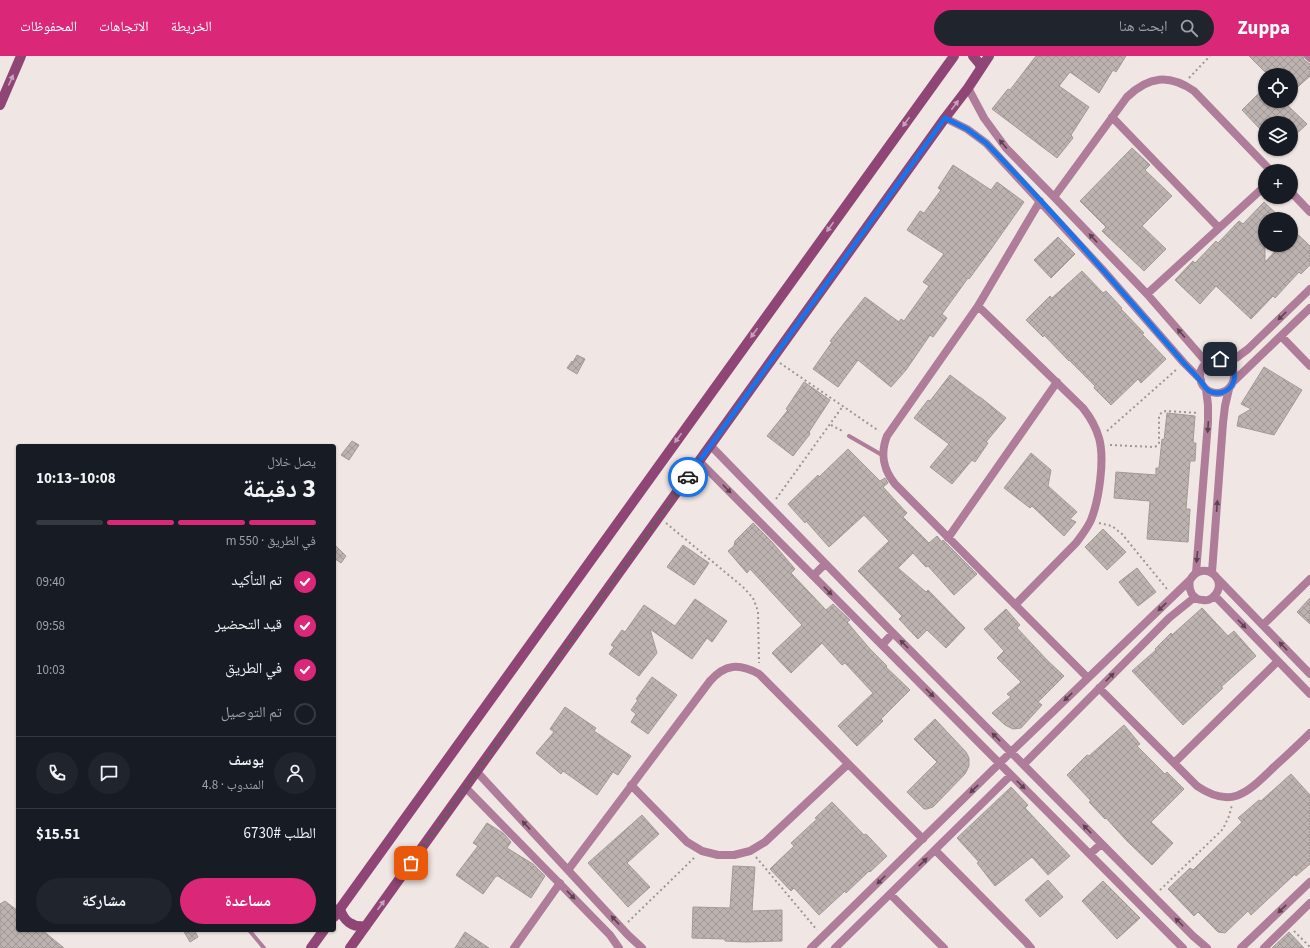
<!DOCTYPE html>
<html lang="ar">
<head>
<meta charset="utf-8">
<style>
	:root { --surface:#171b24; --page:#20242c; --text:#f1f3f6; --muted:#9ea1a6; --line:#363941; --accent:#db2777 }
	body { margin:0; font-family:"Source Sans 3","Noto Naskh Arabic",sans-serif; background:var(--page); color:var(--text); direction:rtl; height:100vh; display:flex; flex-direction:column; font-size:15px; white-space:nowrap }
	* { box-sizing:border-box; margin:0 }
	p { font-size:13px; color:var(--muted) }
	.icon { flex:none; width:22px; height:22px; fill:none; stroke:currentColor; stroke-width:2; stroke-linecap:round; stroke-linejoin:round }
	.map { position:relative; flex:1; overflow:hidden; direction:ltr }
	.sheet { position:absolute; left:16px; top:388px; width:320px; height:488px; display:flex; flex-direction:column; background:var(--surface); border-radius:4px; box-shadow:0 1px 3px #0004; direction:rtl }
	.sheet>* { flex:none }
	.controls { position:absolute; left:1258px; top:12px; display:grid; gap:8px }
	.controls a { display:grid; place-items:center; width:40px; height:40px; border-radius:50%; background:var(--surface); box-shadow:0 1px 3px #0004; font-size:20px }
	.pin { position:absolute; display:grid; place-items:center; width:34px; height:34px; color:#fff; margin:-17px; border-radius:8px; box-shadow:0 2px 6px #0006 }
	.courier { position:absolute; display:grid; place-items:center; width:40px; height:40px; margin:-20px; border:3px solid #1a73e8; border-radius:50%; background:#fff; color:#222; box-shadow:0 1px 5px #0007 }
	.head em { font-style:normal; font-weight:700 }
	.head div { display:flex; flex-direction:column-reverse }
	.head { display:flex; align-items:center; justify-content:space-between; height:68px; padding:0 20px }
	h1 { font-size:26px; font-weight:700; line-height:30px }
	.bar { display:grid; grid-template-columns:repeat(4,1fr); gap:6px 4px; align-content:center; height:48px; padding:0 20px }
	.bar i { height:5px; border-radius:3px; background:var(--line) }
	.bar .active { background:var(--accent) }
	.bar p { grid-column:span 4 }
	.line { display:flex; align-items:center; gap:10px; padding:0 20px; border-top:1px solid var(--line) }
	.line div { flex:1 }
	.round { display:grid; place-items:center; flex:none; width:42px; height:42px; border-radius:21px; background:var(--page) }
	ol { padding:0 20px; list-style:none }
	li { display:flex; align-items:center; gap:12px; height:44px }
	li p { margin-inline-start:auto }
	li .icon { padding:4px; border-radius:50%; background:var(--accent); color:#fff; stroke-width:4 }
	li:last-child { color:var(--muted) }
	li i { width:22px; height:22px; border:2px solid var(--line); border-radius:50% }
	.button { display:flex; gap:8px; margin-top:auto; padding:8px 20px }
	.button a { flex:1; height:46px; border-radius:24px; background:var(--accent); color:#fff; font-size:16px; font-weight:700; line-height:46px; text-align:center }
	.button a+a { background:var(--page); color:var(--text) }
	header { display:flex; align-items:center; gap:24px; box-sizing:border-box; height:56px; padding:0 20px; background:var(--accent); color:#fff }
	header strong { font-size:19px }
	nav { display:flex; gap:22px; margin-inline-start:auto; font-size:14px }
	.search { width:280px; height:36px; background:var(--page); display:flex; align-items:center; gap:10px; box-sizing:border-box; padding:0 14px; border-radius:22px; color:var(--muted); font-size:15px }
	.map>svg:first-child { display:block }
</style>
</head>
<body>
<header>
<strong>Zuppa</strong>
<div class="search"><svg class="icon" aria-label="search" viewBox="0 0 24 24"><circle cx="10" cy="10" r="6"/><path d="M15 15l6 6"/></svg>ابحث هنا</div>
<nav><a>الخريطة</a><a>الاتجاهات</a><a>المحفوظات</a></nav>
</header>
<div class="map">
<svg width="1310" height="892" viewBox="0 0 1310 892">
	<defs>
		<pattern id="building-cross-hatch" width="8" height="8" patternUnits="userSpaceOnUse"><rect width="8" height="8" fill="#bcb2af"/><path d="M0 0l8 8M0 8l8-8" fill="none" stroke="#a19896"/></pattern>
	</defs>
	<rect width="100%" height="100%" fill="#f0e6e3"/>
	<!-- building -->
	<path fill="url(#building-cross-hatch)" stroke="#a39a97" d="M1036 0H1126L1116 16 1113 14 1099 37 1070 16 1059 30 1089 51 1071 79 1073 82 1057 102 992 53 1008 33 1010 34Z
		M1249 0H1303L1304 4 1310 8V20L1291 37V19H1280L1274 13 1268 19Z
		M1265 31V45H1283L1307 68 1291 83V67H1265L1260 73 1242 54Z
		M1132 92 1150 109 1145 114 1172 140 1142 170 1166 193 1144 215 1102 175 1106 171 1080 145Z
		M953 109 991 134 997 126 1024 146 991 193 969 223 968 222 942 258 947 262 933 281 930 279 906 314 891 331 858 304 838 331 813 313 832 286 830 285 865 241 899 266 901 263 904 265 929 230 923 226 944 198 907 174 920 155 924 157 941 134 938 132Z
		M1264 146 1282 163H1265V206L1281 189H1291V172L1310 190V209L1301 218 1299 216 1275 242 1273 240 1251 263 1216 230 1200 248 1175 224 1193 205 1195 207 1216 185 1218 187 1239 165 1243 168Z
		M1058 181 1075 198 1051 222 1034 204Z
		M1082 215 1103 237 1106 235 1122 252 1121 253 1144 277 1142 278 1166 303 1141 327 1138 323 1111 349 1094 332 1095 330 1069 304V305L1044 279 1043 281 1026 264 1050 240 1052 242Z
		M577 299 585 303 577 318 567 312 572 305 573 306Z
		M1264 311 1302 334 1274 379 1237 370 1239 360 1251 353 1241 348Z
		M950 319 979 341H980L1006 362 986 386 988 387 975 406 972 404 952 428 930 411 949 388 914 362 928 344 930 345Z
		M804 326 830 344 809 376 810 378 793 400 767 380 788 354 786 353Z
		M1167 357 1195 360 1193 387H1196L1195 405H1190L1186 453H1190L1188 486 1147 483 1150 445 1114 442 1116 416 1156 419V412H1159L1162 383 1164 384Z
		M352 385 359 389 349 404 341 399Z
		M848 393 880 425 885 422 888 427 883 431 907 457 903 461 929 487 937 480 942 486 943 484 977 518 954 539 928 510 926 511 913 497 898 512 926 536 928 534 965 572 946 592 927 574 918 583 899 563 902 560 858 515 889 485 864 459 829 491 806 465 805 467 788 448 818 419 819 421Z
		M1031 397 1051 414 1048 430 1077 456 1070 463 1076 466 1064 480 1032 450 1030 452 1004 432Z
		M753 467 772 486 795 513 791 517 826 554 833 548 850 564 847 566 870 593 887 610 886 611 910 634 881 663 883 665 857 690 838 670 873 637 845 607 842 609 822 587 791 617 772 597 802 569 750 513 747 517 728 495 734 490 735 485Z
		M1103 473 1126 496 1107 514 1085 491Z
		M334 488 346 500 341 507 334 502Z
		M683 489 709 507 694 529 667 511Z
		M1137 512 1156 536 1138 550 1119 526Z
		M1310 542V568L1297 556Z
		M695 543 727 565 712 586 707 582 692 603 650 573 657 597 639 620 609 598 614 591 611 589 622 574 625 576 644 549 675 570Z
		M1202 552 1228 580 1234 575 1256 600 1221 631 1223 632 1183 669 1132 615 1156 594 1155 593 1171 577 1172 579Z
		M1006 553 1020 569 1017 572 1047 604 1064 620 1038 646 1042 649 1021 672 1013 673 1005 669 992 657 1011 641 1007 638 1021 626 997 602 1004 595 984 573Z
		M652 621 677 639 648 678 631 666 636 658 631 654 638 644 636 643Z
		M565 651 596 672 594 675 631 700 618 719 613 716 597 739 563 715 561 718 536 697 554 676 550 673Z
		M935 663 966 696 969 702V710L965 718 933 751 927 753H924L907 736 937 706 914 683Z
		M1124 669 1140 688 1137 690 1165 718 1167 716 1184 733 1151 766 1173 787 1152 809 1127 785 1106 762 1105 763 1089 746 1091 745 1067 719 1087 699 1089 700Z
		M1291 718 1310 739V808L1296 820 1295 818 1251 859 1248 855 1225 877 1218 876 1198 856 1194 860 1168 833 1190 812 1193 814 1242 766 1238 762 1259 744 1261 745Z
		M1011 731 1028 749 1025 752 1070 800 1048 819 1032 801 995 830 977 807 979 806 957 782Z
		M832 746 864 779 866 778 887 800 870 816 869 815 846 837 845 835 819 859 794 832 791 835 770 813 794 790 791 787 817 763 815 762Z
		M642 759 659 778 627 807 650 831 628 851 588 807Z
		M487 767 503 777 511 786 507 792 533 808 545 820 531 842 498 820H496L483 838 456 819 478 790 473 787Z
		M733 810 755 811 752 855 782 854V885L746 886 725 885V883L692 882 693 851 730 852Z
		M1048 824 1063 841 1040 861 1025 844Z
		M1103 825 1140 862 1117 883 1082 845Z
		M5 845 18 855V874H42L64 892H0V848Z
		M183 874H194L198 881 190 886Z
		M465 876 489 892H455Z
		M1289 876 1304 892H1272Z"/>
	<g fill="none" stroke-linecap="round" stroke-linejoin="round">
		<!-- path -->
		<path stroke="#9e9794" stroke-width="2" stroke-dasharray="2 3" stroke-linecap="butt" d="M1189 22 1210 0
			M780 307 879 375
			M831 369 844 376
			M1107 375 1177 313
			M1110 389 1154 391 1157 390 1159 387V360L1162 356 1166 355 1199 357
			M776 443 843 350
			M666 467 743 531 753 542 758 555 759 607
			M1099 467 1112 470 1122 478 1167 533
			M756 801 817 874
			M1160 834 1223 773 1229 760 1232 749
			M628 866 695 801
			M1294 875 1310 891"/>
		<!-- lane -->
		<path stroke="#af7c9a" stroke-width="4" d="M849 380 882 399
			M249 874 264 892"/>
		<!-- street -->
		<path stroke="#af7c9a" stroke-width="8" d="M1308 0 1310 2
			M968 32 984 62 1006 92 1054 141 1147 238 1207 307
			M1112 61 1219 172
			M945 62 967 73 986 87 1102 213 1184 307 1201 324
			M1291 136 1310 156
			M1054 141 1127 41C1149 20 1169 18 1194 35L1271 115
			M1040 145 978 250 887 380C880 398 883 413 895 428L1088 622
			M1147 238 1265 130
			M978 250 1083 352C1090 361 1096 371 1099 382 1105 403 1099 444 1091 464 1087 473 1081 480 1076 487L1015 549
			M1281 280 1310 310
			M1200 320a17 17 0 1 1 34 0a17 17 0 1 1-34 0Z
			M1228 306 1236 302 1248 293 1310 233
			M1234 325 1310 252
			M710 389 893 577 1193 880 1207 892
			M699 405 1183 892
			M948 482 1057 326
			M1212 516 1223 367 1225 350 1229 333
			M1196 517 1208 366V349L1206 333
			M813 520 825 508
			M1218 523 1310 618
			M1215 540 1310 638
			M1263 569 1310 523
			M882 589 893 577
			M1099 632 1197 730C1232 754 1248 736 1274 711 1286 700 1298 689 1310 677
			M1174 707 1278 605
			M1024 708 1169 562 1195 541
			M477 716 628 879 642 892
			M631 729 687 786 702 795 718 799H734L750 795 765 786 848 708
			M465 731 610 879 619 892
			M935 794 1026 886 1031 892
			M1090 798 1101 788
			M568 814 710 625C725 608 739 607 759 618L923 783
			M890 838 944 892
			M514 892 560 827
			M811 892 1011 696 1190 524C1203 502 1230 524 1214 540 1212 543 1207 545 1203 544 1192 544 1188 533 1190 524
			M835 892 1011 719
			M1241 892 1310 826
			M1264 892 1310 847"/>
		<!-- secondary -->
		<path stroke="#8f4575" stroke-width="10" d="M973 0 979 7 981 12
			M0 49 21 0
			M340 852C343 865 353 872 366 870
			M334 861 954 0
			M311 892 324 874
			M350 892 945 62 968 32 989 0"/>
	</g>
	<!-- one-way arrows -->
	<defs><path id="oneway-solid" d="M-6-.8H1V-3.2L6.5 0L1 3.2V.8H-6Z"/></defs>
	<g fill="#c7a2ba">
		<use href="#oneway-solid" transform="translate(11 24) rotate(-66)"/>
		<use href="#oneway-solid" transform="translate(955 49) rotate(-53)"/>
		<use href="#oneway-solid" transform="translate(906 66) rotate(126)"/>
		<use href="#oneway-solid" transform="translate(830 171) rotate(126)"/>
		<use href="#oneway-solid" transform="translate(754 277) rotate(126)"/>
		<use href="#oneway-solid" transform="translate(678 382) rotate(126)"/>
		<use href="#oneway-solid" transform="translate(381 849) rotate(-54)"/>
	</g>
	<g fill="#5b434f">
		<use href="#oneway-solid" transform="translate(1003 88) rotate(-130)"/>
		<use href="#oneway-solid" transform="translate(1093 182) rotate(-133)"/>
		<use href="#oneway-solid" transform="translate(1282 260) rotate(135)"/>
		<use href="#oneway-solid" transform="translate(1181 277) rotate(-131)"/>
		<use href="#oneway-solid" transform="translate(1208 371) rotate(94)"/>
		<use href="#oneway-solid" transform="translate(727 433) rotate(45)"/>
		<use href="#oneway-solid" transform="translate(1217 450) rotate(-86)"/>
		<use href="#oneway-solid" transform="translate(1197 501) rotate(95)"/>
		<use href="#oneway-solid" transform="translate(828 535) rotate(45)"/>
		<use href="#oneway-solid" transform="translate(1162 551) rotate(136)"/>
		<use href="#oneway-solid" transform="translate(1242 568) rotate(46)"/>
		<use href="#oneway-solid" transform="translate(904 588) rotate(-135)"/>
		<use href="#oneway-solid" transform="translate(1283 590) rotate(-134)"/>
		<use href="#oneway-solid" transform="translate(1110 621) rotate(-45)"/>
		<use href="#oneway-solid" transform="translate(930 637) rotate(45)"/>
		<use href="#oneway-solid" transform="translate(1068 641) rotate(136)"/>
		<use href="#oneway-solid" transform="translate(996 681) rotate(-135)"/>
		<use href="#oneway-solid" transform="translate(1021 729) rotate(45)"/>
		<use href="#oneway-solid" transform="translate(974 733) rotate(136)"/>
		<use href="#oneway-solid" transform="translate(526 769) rotate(-133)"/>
		<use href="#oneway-solid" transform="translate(1087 773) rotate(-134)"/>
		<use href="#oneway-solid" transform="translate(923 806) rotate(-44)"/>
		<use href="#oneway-solid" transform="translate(881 824) rotate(135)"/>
		<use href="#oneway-solid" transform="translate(571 839) rotate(46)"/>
		<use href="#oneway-solid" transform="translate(1282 853) rotate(136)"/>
		<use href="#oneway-solid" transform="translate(615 864) rotate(-133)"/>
		<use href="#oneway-solid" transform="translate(1179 866) rotate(-135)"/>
	</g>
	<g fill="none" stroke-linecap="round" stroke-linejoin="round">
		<!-- done -->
		<path stroke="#635e5b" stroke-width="4" stroke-dasharray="0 7.2" d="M411 807 688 421"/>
		<!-- route -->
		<path stroke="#1a73e8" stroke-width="5" d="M688 421 945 62 967 73 986 87C1043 145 1097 207 1151 269 1161 281 1172 293 1183 306 1188 312 1194 317 1199 323 1203 327 1204 332 1209 335 1217 339 1227 337 1232 329 1239 317 1231 306 1220 303"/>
	</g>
</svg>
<div class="controls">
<a><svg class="icon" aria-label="locate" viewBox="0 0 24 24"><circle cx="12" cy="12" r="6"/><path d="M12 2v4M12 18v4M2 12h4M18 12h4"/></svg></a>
<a><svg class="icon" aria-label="layers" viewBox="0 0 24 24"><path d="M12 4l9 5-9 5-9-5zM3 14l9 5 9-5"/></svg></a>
<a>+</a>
<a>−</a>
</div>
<div class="pin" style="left:411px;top:807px;background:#ea580c"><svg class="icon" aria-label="bag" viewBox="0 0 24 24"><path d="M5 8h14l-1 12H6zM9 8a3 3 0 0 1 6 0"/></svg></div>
<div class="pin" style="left:1220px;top:303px;background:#1f2937"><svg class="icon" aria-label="home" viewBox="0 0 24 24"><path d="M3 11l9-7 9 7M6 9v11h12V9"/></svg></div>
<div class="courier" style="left:688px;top:421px"><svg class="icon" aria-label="car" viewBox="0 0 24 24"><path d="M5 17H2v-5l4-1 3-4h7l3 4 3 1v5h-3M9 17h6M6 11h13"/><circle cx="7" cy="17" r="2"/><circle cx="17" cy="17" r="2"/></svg></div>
<section class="sheet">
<div class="head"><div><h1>3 دقيقة</h1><p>يصل خلال</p></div><em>10:08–10:13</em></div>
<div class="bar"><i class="active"></i><i class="active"></i><i class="active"></i><i></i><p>في الطريق · 550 m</p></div>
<ol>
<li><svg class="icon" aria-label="check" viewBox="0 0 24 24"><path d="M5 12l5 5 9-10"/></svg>تم التأكيد<p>09:40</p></li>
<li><svg class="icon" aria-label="check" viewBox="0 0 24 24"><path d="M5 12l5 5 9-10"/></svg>قيد التحضير<p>09:58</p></li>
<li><svg class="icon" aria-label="check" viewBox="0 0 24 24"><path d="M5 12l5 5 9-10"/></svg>في الطريق<p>10:03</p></li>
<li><i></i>تم التوصيل</li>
</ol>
<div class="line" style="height:72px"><a class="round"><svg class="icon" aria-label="person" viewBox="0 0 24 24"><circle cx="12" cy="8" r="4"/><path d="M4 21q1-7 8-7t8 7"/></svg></a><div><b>يوسف</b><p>المندوب · 4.8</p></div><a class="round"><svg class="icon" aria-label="chat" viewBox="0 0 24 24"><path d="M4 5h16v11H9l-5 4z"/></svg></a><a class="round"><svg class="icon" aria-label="phone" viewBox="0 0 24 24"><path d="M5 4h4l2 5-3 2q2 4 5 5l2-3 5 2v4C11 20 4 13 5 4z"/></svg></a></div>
<div class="line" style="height:52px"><div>الطلب #6730</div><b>$15.51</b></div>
<div class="button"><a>مساعدة</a><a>مشاركة</a></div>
</section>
</div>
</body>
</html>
